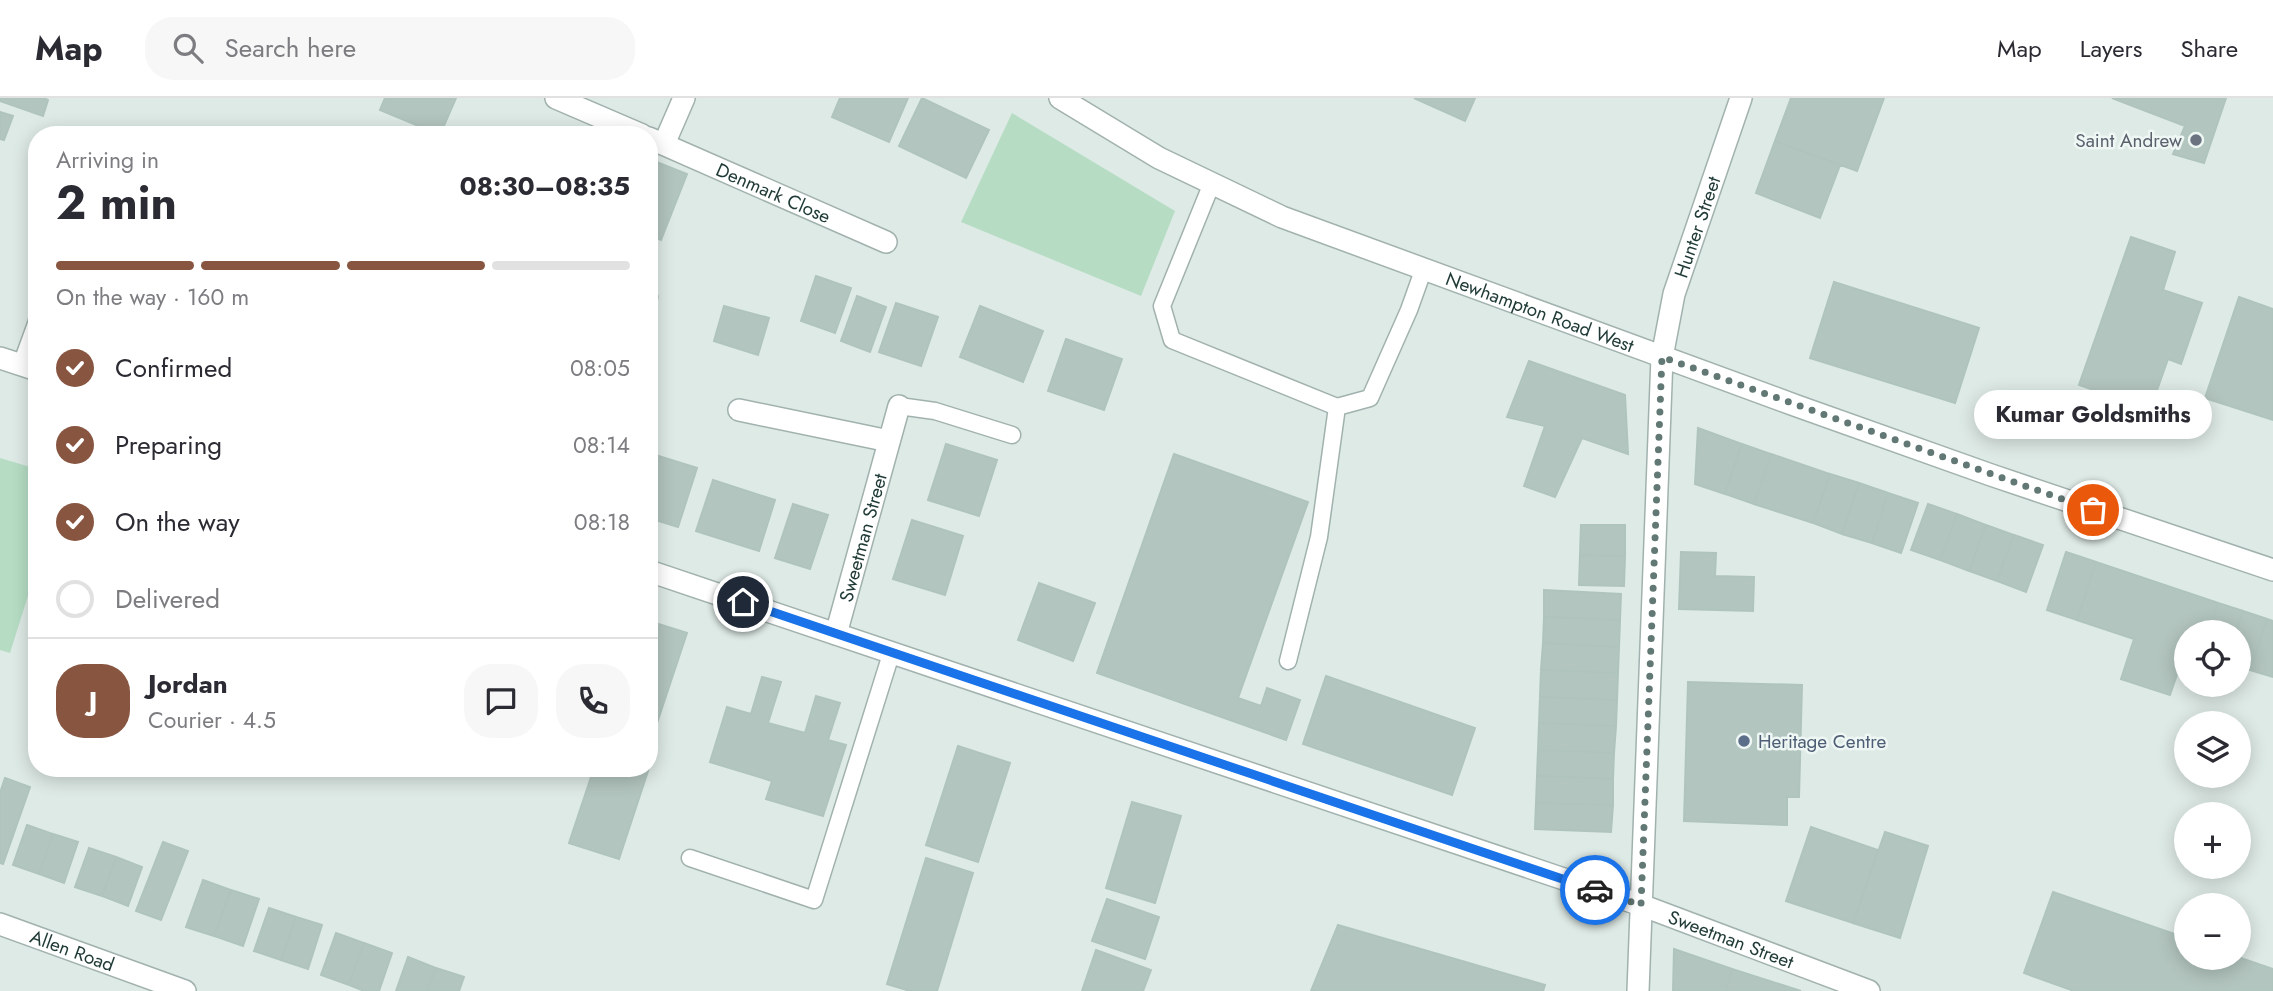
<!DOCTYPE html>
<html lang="en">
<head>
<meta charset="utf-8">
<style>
	:root { --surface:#fff; --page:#f7f7f7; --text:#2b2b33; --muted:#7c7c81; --line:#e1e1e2; --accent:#875540 }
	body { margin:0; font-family:Jost,sans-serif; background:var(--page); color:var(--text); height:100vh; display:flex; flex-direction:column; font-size:26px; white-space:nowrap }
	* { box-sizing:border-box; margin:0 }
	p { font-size:23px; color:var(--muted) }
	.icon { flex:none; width:38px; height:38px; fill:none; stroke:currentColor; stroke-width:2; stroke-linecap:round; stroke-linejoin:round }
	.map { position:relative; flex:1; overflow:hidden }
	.sheet { position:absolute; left:28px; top:28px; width:630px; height:651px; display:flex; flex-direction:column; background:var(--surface); border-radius:28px; box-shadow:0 4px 18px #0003 }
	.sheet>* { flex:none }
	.buttons { position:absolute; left:2174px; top:522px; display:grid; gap:14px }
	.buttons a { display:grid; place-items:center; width:77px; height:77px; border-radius:50%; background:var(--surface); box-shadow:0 4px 18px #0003; font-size:35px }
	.pin { position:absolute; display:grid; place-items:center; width:60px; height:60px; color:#fff; margin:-30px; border:4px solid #fff; border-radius:50%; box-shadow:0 2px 7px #0007 }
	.courier { position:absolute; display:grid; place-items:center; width:70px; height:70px; margin:-35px; border:5px solid #1a73e8; border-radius:50%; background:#fff; color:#222; box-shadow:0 2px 9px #0007 }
	.bubble { position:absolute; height:49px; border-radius:24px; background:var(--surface); box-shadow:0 4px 18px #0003; font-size:23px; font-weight:700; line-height:49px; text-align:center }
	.headline em { font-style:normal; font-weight:700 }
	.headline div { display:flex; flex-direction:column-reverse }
	.headline { display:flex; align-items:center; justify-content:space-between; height:119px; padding:0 28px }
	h1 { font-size:46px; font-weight:700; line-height:52px }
	.bar { display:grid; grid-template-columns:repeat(4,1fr); gap:10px 7px; align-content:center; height:84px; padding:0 28px }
	.bar i { height:9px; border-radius:5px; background:var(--line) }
	.bar .on { background:var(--accent) }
	.bar p { grid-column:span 4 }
	.line { display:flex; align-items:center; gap:18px; padding:0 28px; border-top:2px solid var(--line) }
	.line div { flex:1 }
	.round { display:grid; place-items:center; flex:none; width:74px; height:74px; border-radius:28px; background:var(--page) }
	ol { padding:0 28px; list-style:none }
	li { display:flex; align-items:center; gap:21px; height:77px }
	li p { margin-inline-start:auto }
	li .icon { padding:7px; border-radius:50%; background:var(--accent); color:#fff; stroke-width:4 }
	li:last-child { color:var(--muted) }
	li i { width:38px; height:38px; border:4px solid var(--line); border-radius:50% }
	header { display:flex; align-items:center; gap:42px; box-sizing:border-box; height:98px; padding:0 35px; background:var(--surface); border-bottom:2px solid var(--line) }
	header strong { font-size:33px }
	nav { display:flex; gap:38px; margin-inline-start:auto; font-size:24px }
	.search { width:490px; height:63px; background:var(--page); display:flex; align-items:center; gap:18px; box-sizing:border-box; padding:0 24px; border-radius:28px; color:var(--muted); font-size:26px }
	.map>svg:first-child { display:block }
</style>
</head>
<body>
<header>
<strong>Map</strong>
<div class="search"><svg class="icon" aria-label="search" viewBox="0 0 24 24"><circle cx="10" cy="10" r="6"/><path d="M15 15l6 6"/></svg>Search here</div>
<nav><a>Map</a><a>Layers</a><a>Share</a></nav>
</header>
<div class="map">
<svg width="2273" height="893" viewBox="0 0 2273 893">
	<rect width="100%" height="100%" fill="#deeae6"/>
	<!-- green -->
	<path fill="#b6ddc4" d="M1012 15 1175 113 1141 198 961 124Z
		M0 360 37 371V469L10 555 0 552Z"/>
	<!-- building -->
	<path fill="#b3c5bf" stroke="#b0c4be" stroke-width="2" d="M0 0H44L48 2 43 18 0 3Z
		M385 0H456L440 37 380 12Z
		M840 0H908L889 44 832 19Z
		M922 0 989 32 966 80 899 48Z
		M1414 0H1475L1465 23Z
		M1791 0H1884L1857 73 1775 43Z
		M2112 0H2226L2204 65 2173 56 2185 28Z
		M0 14 13 18 4 42 0 41Z
		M1775 43 1840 67 1820 120 1756 95Z
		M649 61 687 76 661 142 649 137Z
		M2131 139 2175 154 2163 192 2202 205 2181 266 2168 261 2150 312 2079 287Z
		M816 178 851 190 835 235 801 223Z
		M1834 184 1979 230 1955 305 1810 260Z
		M857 198 886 209 870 254 841 243Z
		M2239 199 2273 211V322L2205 300Z
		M896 205 938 219 921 268 879 254Z
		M724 208 769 220 758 257 714 243Z
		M980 208 1043 233 1023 284 960 259Z
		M1066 241 1122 261 1104 312 1048 293Z
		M1529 263 1625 297 1628 356 1582 340 1555 399 1524 388 1545 328 1507 319Z
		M1698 330 1742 346 1725 396 1695 386Z
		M946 346 997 362 979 418 928 402Z
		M1742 346 1771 356 1754 406 1725 396Z
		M649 355 697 370 678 429 649 420Z
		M1174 356 1308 404 1238 600 1261 608 1267 590 1300 602 1286 642 1097 575Z
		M1771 356 1830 376 1813 425 1754 406Z
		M1830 376 1859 385 1842 436 1813 425Z
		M713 382 775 402 759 453 696 433Z
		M1859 385 1888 395 1872 445 1842 436Z
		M1888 395 1918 405 1901 455 1872 445Z
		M793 406 828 417 810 471 775 460Z
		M1928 406 1957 416 1940 462 1911 452Z
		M1957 416 1986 427 1969 473 1940 462Z
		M912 422 963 438 945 497 893 481Z
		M1581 427H1625V458L1580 457Z
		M1986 427 2014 437 1997 483 1969 473Z
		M2014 437 2043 447 2026 494 1997 483Z
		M1681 454 1716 455 1715 478 1754 479 1753 513 1679 511Z
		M2066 454 2096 464 2077 522 2047 512Z
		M1580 457 1625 458 1624 488 1579 487Z
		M2096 464 2218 505 2209 534H2186V550L2170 597 2121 581 2134 541 2077 522Z
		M1039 485 1095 505 1073 563 1018 542Z
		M1544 492 1621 496 1620 522 1544 519Z
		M2218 505 2243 513 2236 534H2209Z
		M2243 513 2267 521 2250 572 2238 568V534H2236Z
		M1544 519 1620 522 1619 549 1543 545Z
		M2267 521 2273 523V579L2250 572Z
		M649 523 687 535 652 640H649Z
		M1543 545 1619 549 1618 575 1541 572Z
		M1541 572 1618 575 1617 602 1540 599Z
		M1326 578 1475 630 1452 697 1303 646Z
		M762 579 781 584 768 625 805 635 816 598 840 605 828 642 846 647 823 718 766 701 772 683 710 664 727 609 751 616Z
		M1688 584 1802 587 1799 699H1787V727L1684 723Z
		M1540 599 1617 602 1616 628 1539 625Z
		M1539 625 1616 628 1614 655 1538 652Z
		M958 648 1010 665 978 764 926 747Z
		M1538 652 1614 655 1613 681 1537 678Z
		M594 670H649L619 761 569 745Z
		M1537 678 1613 681V707L1536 705Z
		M5 680 30 689 3 766 0 765V695Z
		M1132 704 1181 718 1155 805 1106 790Z
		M1536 705 1613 707 1611 734 1535 731Z
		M27 727 53 736 39 776 13 767Z
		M1811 729 1878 752 1853 825 1786 803Z
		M1885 734 1928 748 1900 840 1853 825Z
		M53 736 78 744 64 785 39 776Z
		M163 744 188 753 161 822 136 813Z
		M89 750 116 759 102 798 75 789Z
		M116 759 142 769 128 808 102 798Z
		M926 760 973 775 937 893H910L887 886Z
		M203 782 231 792 214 838 186 829Z
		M231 792 259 801 243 848 214 838Z
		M2053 794 2186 840V859H2238L2273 871V893H2074L2024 875Z
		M1107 801 1159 819 1145 861 1092 843Z
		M269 810 296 819 281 862 254 853Z
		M296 819 322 827 308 871 281 862Z
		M1338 827 1545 887 1543 893H1311Z
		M336 835 364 845 349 887 321 877Z
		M364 845 392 855 379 893H364L349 887Z
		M1674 851 1732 871 1726 893H1673Z
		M1096 852 1151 872 1143 893H1082Z
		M408 859 436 870 427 893H396Z
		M436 870 464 879 459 893H427Z
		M1732 871 1801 893H1726Z"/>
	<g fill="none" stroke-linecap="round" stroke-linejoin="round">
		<defs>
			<path id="service" d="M1212 85 1162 208 1172 242 1337 309 1370 300 1409 212 1424 170
				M649 198V200
				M21 267 37 223
				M899 308 935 313 1012 337
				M1288 563 1319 439 1337 309
				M690 760 814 802 892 553"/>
			<g id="minor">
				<path d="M556 0 642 37"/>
				<path id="s1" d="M649 40 886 144"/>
				<path d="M664 46 684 0"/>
				<path d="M0 260 37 272"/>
				<path d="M739 312 889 343"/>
				<path id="s2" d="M649 473 1641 807 1869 893"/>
				<path id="s3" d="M836 536 899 308"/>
				<path id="s4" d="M0 826 185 893"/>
				<path d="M1638 893 1662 259"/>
			</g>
			<g id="tertiary">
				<path id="s5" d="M1060 0 1159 60 1282 119 1797 308 1991 377 2273 472"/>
				<path id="s6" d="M1662 259 1674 196 1741 0"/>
			</g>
		</defs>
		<!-- service casing -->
		<use href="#service" stroke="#a1b2ae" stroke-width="19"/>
		<!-- minor casing -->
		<use href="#minor" stroke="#a1b2ae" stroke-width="24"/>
		<!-- tertiary casing -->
		<use href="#tertiary" stroke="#a1b2ae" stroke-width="24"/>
		<!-- service -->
		<use href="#service" stroke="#fff" stroke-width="16"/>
		<!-- minor -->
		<use href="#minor" stroke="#fff" stroke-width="21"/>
		<!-- tertiary -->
		<use href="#tertiary" stroke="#fff" stroke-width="21"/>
	</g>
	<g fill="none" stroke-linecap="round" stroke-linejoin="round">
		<!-- done -->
		<path stroke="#627874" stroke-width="7" stroke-dasharray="0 12.6" d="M1595 792 1641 807 1662 259 2093 412"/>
		<!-- route -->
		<path stroke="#1a73e8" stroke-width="9" d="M743 504 1595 792"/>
	</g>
	<!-- markers -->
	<circle fill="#6b7280" stroke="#eef7f4" stroke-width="2.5" cx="2196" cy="42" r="7"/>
	<circle fill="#5c6f8a" stroke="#eef7f4" stroke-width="2.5" cx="1744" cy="643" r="7"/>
	<g text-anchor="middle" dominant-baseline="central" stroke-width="5" stroke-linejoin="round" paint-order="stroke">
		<!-- worship labels -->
		<g font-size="19" fill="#5b616d" stroke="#eef7f4" text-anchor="end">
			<text x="2182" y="42">Saint Andrew</text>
		</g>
		<!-- street labels -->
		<g font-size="19" fill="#1f3a36" stroke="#eef7f4">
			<text stroke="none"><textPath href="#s1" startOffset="136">Denmark Close</textPath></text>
			<text stroke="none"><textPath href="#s6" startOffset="135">Hunter Street</textPath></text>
			<text stroke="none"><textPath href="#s5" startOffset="527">Newhampton Road West</textPath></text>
			<text stroke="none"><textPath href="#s3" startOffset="100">Sweetman Street</textPath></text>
			<text stroke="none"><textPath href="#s2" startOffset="1143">Sweetman Street</textPath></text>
			<text stroke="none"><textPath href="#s4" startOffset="77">Allen Road</textPath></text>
		</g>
		<!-- service labels -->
		<g font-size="19" fill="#4e5e75" stroke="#eef7f4" text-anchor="start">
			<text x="1758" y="643">Heritage Centre</text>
		</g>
	</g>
</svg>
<div class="buttons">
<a><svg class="icon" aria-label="locate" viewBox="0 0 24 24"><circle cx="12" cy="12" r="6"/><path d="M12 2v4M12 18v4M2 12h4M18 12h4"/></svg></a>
<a><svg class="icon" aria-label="layers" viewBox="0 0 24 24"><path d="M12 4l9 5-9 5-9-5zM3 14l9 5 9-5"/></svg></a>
<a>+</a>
<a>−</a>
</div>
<div class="pin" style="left:2093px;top:412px;background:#ea580c"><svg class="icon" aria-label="bag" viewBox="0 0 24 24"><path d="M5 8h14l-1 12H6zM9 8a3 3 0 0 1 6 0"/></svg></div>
<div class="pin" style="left:743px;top:504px;background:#1f2937"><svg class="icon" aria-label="home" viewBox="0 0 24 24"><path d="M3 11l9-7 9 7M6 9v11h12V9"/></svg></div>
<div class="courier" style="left:1595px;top:792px"><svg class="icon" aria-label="car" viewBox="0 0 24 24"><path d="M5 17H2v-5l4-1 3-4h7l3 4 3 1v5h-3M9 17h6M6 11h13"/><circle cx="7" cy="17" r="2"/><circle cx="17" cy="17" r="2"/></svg></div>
<div class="bubble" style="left:1974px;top:292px;width:238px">Kumar Goldsmiths</div>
<section class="sheet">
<div class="headline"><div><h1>2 min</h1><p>Arriving in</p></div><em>08:30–08:35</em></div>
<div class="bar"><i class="on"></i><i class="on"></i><i class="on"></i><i></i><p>On the way · 160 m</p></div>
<ol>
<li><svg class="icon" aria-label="check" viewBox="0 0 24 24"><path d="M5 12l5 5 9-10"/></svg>Confirmed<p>08:05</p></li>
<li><svg class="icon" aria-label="check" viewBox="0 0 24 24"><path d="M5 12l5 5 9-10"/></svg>Preparing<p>08:14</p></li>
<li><svg class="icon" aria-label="check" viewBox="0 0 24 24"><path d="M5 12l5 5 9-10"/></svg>On the way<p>08:18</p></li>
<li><i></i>Delivered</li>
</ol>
<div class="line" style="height:126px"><b class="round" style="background:var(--accent);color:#fff">J</b><div><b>Jordan</b><p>Courier · 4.5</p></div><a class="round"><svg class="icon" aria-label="chat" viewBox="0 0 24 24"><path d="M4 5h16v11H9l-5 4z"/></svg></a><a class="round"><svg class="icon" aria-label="phone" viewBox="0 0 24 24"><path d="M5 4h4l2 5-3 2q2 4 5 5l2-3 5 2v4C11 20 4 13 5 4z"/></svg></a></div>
</section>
</div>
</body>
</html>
